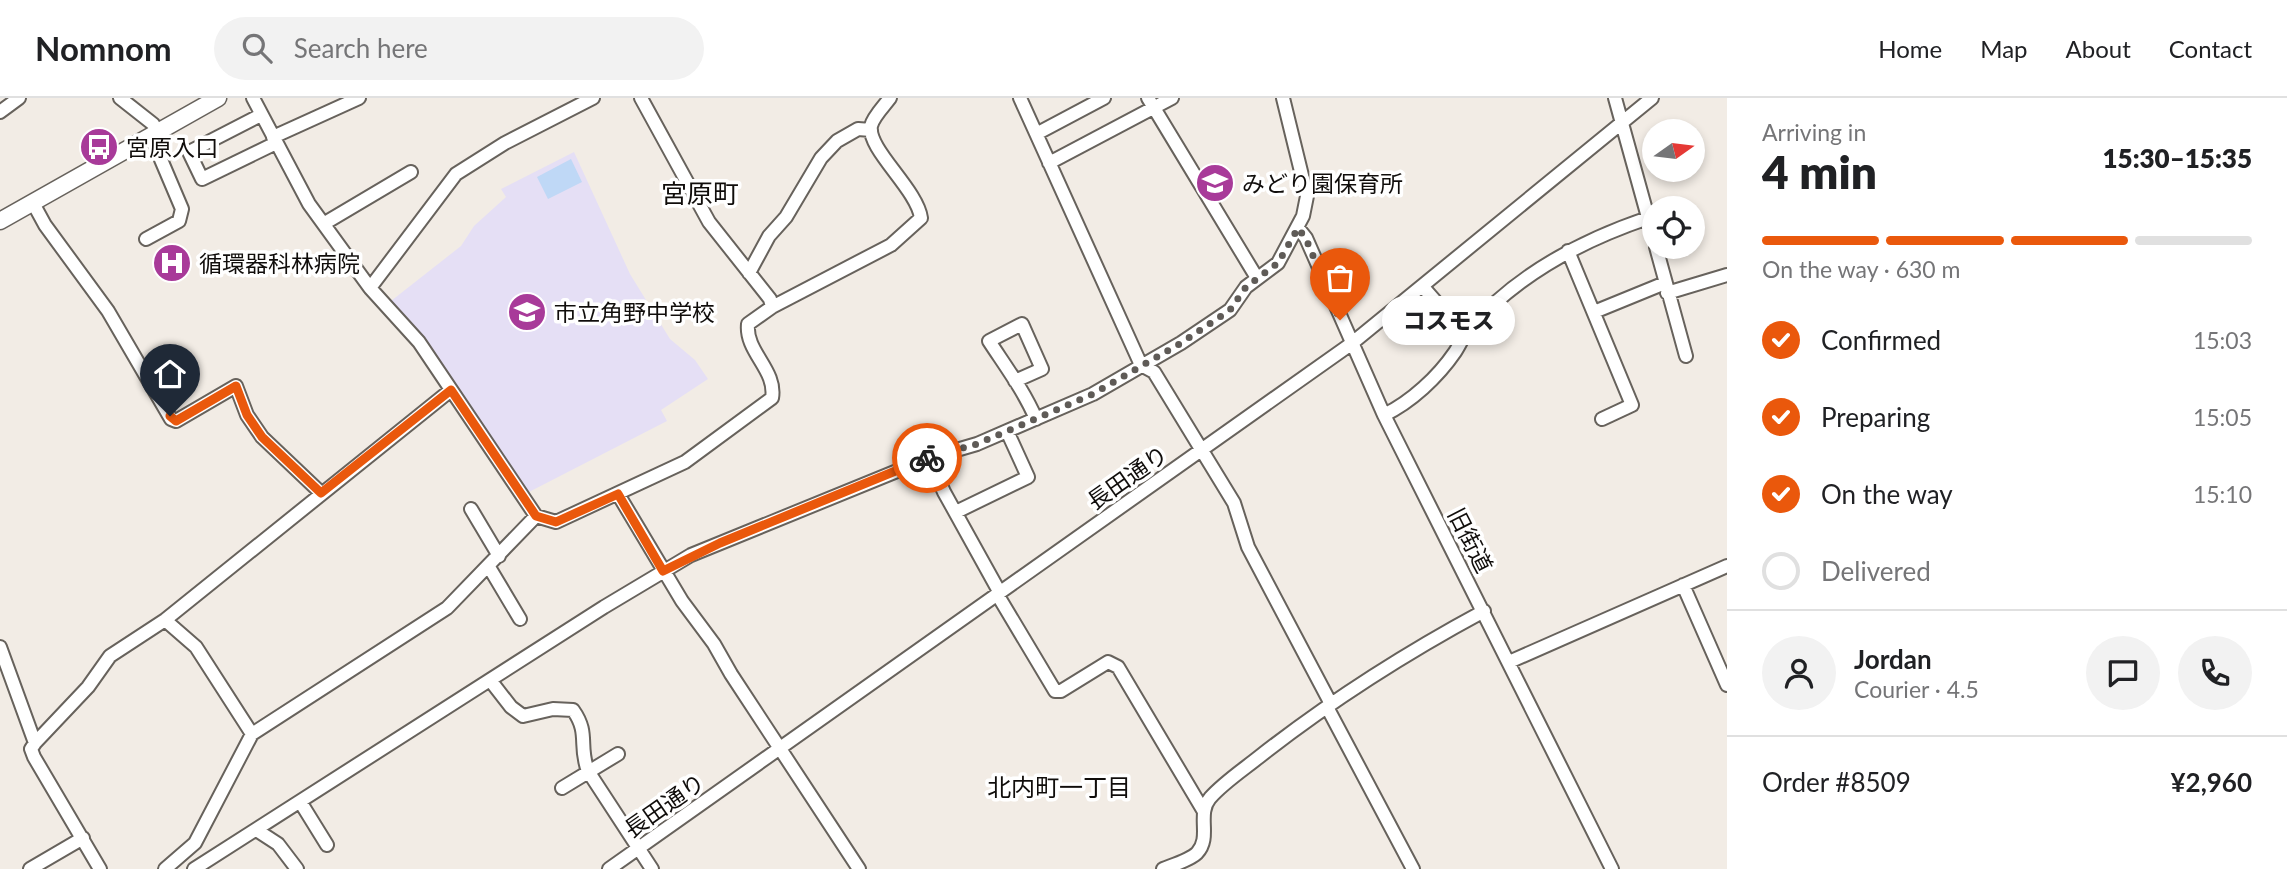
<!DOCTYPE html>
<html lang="en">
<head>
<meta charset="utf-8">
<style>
	:root { --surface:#fff; --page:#f2f2f2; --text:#202124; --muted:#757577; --line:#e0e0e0; --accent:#ea580c }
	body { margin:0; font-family:Lato,"Noto Sans JP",sans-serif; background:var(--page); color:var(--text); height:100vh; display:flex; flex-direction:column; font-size:26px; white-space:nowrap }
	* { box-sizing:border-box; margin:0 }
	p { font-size:23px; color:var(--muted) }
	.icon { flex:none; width:38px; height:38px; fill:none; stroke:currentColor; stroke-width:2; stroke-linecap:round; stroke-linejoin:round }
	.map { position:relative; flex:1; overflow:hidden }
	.drawer { display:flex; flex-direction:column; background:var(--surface); width:560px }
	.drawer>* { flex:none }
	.needle { width:46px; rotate:76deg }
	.tools { position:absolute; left:1642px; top:21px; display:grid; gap:14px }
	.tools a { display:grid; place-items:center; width:63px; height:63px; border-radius:50%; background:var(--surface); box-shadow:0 4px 10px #0003; font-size:35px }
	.pin { position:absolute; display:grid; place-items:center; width:60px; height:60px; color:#fff; margin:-72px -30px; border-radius:50% 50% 50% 0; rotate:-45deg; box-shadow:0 0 7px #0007 }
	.pin .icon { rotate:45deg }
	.courier { position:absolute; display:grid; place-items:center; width:70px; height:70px; margin:-35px; border:5px solid #ea580c; border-radius:50%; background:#fff; color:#222; box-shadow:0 2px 9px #0007 }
	.bubble { position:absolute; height:49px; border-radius:24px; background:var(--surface); box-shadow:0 4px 10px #0003; font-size:23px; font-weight:800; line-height:49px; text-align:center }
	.summary em { font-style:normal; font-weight:800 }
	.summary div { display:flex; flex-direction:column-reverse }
	.summary { display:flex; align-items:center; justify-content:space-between; height:119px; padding:0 35px }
	h1 { font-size:46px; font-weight:800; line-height:52px }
	.bar { display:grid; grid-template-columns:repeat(4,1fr); gap:10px 7px; align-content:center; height:84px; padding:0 35px }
	.bar i { height:9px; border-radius:5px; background:var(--line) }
	.bar .selected { background:var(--accent) }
	.bar p { grid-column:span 4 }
	.line { display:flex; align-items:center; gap:18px; padding:0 35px; border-top:2px solid var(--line) }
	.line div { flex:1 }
	.round { display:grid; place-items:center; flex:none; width:74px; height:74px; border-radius:37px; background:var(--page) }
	ol { padding:0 35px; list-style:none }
	li { display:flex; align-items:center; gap:21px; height:77px }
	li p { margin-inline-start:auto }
	li .icon { padding:7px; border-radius:50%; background:var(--accent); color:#fff; stroke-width:4 }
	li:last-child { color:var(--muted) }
	li i { width:38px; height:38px; border:4px solid var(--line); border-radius:50% }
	header { display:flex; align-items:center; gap:42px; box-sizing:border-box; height:98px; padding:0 35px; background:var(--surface); border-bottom:2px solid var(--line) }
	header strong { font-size:33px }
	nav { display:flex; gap:38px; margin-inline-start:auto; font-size:24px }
	.search { width:490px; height:63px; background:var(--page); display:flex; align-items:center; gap:18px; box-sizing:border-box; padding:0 24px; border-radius:38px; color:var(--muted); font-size:26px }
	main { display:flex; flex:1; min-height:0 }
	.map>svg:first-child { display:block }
</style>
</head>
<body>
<header>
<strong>Nomnom</strong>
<div class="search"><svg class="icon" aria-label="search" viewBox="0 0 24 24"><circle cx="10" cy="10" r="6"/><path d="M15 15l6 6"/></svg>Search here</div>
<nav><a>Home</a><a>Map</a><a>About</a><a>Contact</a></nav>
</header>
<main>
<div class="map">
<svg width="1727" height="771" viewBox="0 0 1727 771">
	<rect width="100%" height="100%" fill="#f2ece5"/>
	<!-- education -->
	<path fill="#e5dff5" d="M574 54 630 176 670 241 695 262 708 281 661 312 667 323 527 395 411 225 391 203 461 148 474 128 506 99 501 91Z"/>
	<!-- water -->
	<path fill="#bfd8f6" d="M571 61 582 84 548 101 537 79Z"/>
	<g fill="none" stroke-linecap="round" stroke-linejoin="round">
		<defs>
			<path id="minor" d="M120 0 153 26 158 35
				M253 0 309 106 370 190 419 244 536 418
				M1020 0 1141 267 1154 274 1234 405 1248 449 1331 606
				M1148 0 1257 180
				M1615 0 1654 141
				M0 14 19 0
				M261 17 189 54 202 81 276 45
				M1038 35 1104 0
				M273 39 359 0
				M1049 65 1172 0
				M33 105 45 127 108 213 171 321 176 323 236 288 247 317 262 339 321 395
				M325 125 411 74
				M1298 130 1306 140 1384 317 1612 771
				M146 141 179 123 182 111 151 38
				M1656 149 1686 258
				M1568 153 1632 307 1602 321
				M749 175 769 138 786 119 821 60 837 43 858 31 871 32
				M1423 189 1465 237
				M370 190 456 76 505 45 593 0
				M1667 195 1727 177
				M772 209 891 147 921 120C917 91 867 51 871 28 873 19 884 8 890 0
				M1594 214 1665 185
				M1015 283 1042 271 1022 226 989 243C1006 269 1024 293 1036 321
				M1384 317C1411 304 1438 279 1455 254 1459 248 1462 241 1466 235 1513 179 1580 143 1648 120
				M929 360 944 394 1000 495
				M618 396 682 503 714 546 731 576 859 771
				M471 411 499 458
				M956 414 1028 379 1007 333
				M489 469 520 521
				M1683 487 1727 587
				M997 496 1055 593H1061L1108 564 1118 569 1203 712
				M165 522 196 549 252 636
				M0 549 35 645 31 651 34 659 100 771
				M1509 564 1727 468
				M490 582 511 609 523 618 553 611 573 612C590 636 578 647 588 673L652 771
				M1327 609 1413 771
				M35 645 88 589 110 558 165 522 451 292
				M562 690 618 656
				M301 705 327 747
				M258 733 278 746 297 771
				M30 771 83 740
				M165 771 195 745 252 636 447 510 536 418 556 424 685 364 772 300C777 272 745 254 748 226L772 209 770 201 709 124 641 0
				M194 771 604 509 691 457 929 360 977 346 1093 296 1181 245 1230 212 1246 189 1278 165 1303 118 1307 98 1283 0
				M609 771 1351 246 1652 0
				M1163 771C1173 767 1190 762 1197 755 1212 739 1196 717 1210 700 1223 685 1244 671 1259 659 1329 604 1406 555 1484 513"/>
			<path id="major" d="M0 123 218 0"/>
		</defs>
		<!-- minor casing -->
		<use href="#minor" stroke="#67625c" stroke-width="16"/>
		<!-- major casing -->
		<use href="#major" stroke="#67625c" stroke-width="19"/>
		<!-- minor -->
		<use href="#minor" stroke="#fff" stroke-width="12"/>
		<!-- major -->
		<use href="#major" stroke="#fff" stroke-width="16"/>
	</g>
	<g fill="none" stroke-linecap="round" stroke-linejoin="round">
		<!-- done -->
		<path stroke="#5f5b57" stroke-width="7" stroke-dasharray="0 12.6" d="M927 360 977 346 1093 296 1181 245 1230 212 1246 189 1278 165 1298 130 1306 141 1340 222"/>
		<!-- route -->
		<path stroke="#ea580c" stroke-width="9" d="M170 318 176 323 236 288 247 317 262 339 321 395 451 292 536 418 556 424 618 396 663 473 720 445 927 360"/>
	</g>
	<!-- icons -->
	<defs>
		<symbol id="bus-disc" viewBox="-11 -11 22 22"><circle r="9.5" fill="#a83a99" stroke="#fff"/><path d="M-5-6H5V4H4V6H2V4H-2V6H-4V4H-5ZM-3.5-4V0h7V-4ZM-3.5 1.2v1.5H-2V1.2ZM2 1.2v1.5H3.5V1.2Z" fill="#fff"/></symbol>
		<symbol id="school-disc" viewBox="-11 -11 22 22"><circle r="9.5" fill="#a83a99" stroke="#fff"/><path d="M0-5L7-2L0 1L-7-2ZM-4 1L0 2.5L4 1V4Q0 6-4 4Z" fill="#fff"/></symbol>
		<symbol id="hospital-disc" viewBox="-11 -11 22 22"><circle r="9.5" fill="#a83a99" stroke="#fff"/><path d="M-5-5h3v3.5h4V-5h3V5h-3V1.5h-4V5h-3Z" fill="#fff"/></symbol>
	</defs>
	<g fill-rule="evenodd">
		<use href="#bus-disc" x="77" y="27" width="44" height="44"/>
		<use href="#school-disc" x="1193" y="63" width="44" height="44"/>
		<use href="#hospital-disc" x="150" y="143" width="44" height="44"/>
		<use href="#school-disc" x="505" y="192" width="44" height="44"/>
	</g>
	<g text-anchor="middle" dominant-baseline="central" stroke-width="7" stroke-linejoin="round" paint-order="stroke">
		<!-- poi labels -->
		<g font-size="23" fill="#100d0b" stroke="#fff" text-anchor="start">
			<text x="126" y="49">宮原入口</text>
			<text x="1242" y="85">みどり園保育所</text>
			<text x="199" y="165">循環器科林病院</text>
			<text x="554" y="214">市立角野中学校</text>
		</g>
		<!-- street labels -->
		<g font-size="23" fill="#100d0b" stroke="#fff">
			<text transform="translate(1127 379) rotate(-35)">長田通り</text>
			<text transform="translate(1471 442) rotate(63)">旧街道</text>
			<text transform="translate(664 707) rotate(-35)">長田通り</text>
		</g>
		<!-- neighbourhood labels -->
		<g font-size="24" fill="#100d0b" stroke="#fff">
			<text x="1059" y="688">北内町一丁目</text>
		</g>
		<!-- quarter labels -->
		<g font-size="26" fill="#100d0b" stroke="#fff">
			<text x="700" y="95">宮原町</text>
		</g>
	</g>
</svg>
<div class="tools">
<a><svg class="needle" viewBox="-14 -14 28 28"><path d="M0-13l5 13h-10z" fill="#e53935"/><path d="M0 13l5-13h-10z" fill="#757577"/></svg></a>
<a><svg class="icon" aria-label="locate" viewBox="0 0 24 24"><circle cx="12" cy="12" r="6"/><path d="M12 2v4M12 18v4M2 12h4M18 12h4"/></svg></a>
</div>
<div class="pin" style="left:1340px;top:222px;background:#ea580c"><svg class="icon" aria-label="bag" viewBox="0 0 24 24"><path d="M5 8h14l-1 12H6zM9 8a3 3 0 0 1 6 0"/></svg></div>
<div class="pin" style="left:170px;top:318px;background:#1f2937"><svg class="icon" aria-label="home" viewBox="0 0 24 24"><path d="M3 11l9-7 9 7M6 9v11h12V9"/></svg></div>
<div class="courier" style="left:927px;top:360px"><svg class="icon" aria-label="bike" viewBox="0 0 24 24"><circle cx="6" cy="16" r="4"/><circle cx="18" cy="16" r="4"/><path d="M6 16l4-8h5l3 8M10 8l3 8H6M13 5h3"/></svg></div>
<div class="bubble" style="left:1382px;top:198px;width:133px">コスモス</div>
</div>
<section class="drawer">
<div class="summary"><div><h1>4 min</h1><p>Arriving in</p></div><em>15:30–15:35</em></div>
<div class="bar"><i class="selected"></i><i class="selected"></i><i class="selected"></i><i></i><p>On the way · 630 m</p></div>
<ol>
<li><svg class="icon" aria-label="check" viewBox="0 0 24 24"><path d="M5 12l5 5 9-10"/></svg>Confirmed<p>15:03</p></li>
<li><svg class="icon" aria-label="check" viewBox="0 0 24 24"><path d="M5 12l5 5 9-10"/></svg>Preparing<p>15:05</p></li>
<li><svg class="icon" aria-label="check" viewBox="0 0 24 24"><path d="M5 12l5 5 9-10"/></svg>On the way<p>15:10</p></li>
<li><i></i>Delivered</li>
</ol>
<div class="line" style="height:126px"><a class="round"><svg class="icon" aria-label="person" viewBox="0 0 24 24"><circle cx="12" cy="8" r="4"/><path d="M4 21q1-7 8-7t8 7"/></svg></a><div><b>Jordan</b><p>Courier · 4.5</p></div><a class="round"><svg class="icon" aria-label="chat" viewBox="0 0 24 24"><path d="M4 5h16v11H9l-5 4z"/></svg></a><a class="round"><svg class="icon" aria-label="phone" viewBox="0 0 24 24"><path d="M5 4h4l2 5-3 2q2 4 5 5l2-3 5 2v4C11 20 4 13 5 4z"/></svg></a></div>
<div class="line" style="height:91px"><div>Order #8509</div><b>¥2,960</b></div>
</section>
</main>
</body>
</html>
